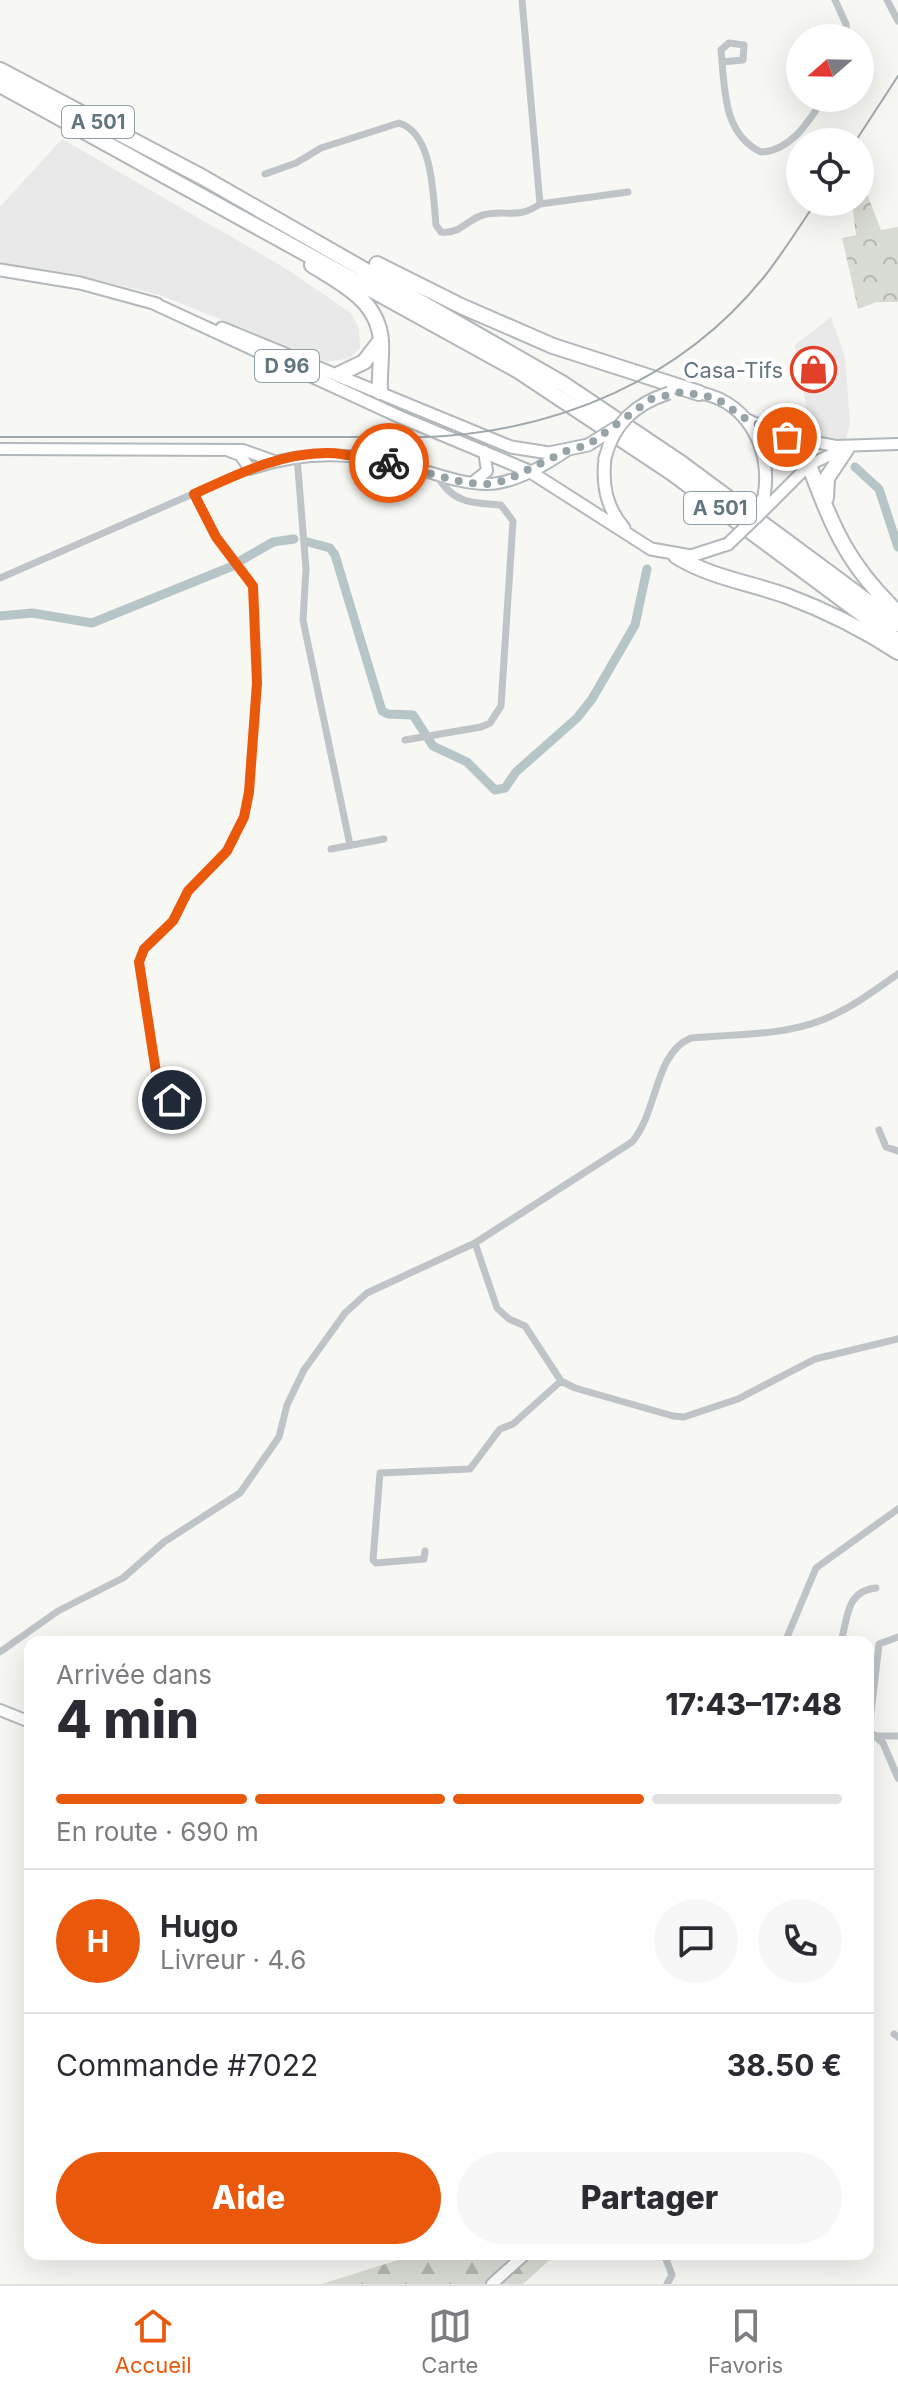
<!DOCTYPE html>
<html lang="fr">
<head>
<meta charset="utf-8">
<style>
	:root { --surface:#fff; --page:#f7f7f7; --text:#2b2b33; --muted:#7c7c81; --line:#e1e1e2; --accent:#ea580c }
	body { margin:0; font-family:Inter,sans-serif; background:var(--page); color:var(--text); height:100vh; display:flex; flex-direction:column; font-size:30px; white-space:nowrap }
	* { box-sizing:border-box; margin:0 }
	p { font-size:26px; color:var(--muted) }
	.icon { flex:none; width:44px; height:44px; fill:none; stroke:currentColor; stroke-width:2; stroke-linecap:round; stroke-linejoin:round }
	.map { position:relative; flex:1; overflow:hidden }
	.panel { position:absolute; left:24px; top:1636px; width:850px; height:624px; display:flex; flex-direction:column; background:var(--surface); border-radius:16px; box-shadow:0 8px 32px #0002 }
	.panel>* { flex:none }
	.needle { width:52px; rotate:250deg }
	.buttons { position:absolute; left:786px; top:24px; display:grid; gap:16px }
	.buttons a { display:grid; place-items:center; width:88px; height:88px; border-radius:50%; background:var(--surface); box-shadow:0 8px 32px #0002; font-size:40px }
	.pin { position:absolute; display:grid; place-items:center; width:68px; height:68px; color:#fff; margin:-34px; border:4px solid #fff; border-radius:50%; box-shadow:0 2px 8px #0007 }
	.courier { position:absolute; display:grid; place-items:center; width:80px; height:80px; margin:-40px; border:6px solid #ea580c; border-radius:50%; background:#fff; color:#222; box-shadow:0 2px 10px #0007 }
	.headline em { font-style:normal; font-weight:800 }
	.headline div { display:flex; flex-direction:column-reverse }
	.headline { display:flex; align-items:center; justify-content:space-between; height:136px; padding:0 32px }
	h1 { font-size:52px; font-weight:800; line-height:60px }
	.bar { display:grid; grid-template-columns:repeat(4,1fr); gap:12px 8px; align-content:center; height:96px; padding:0 32px }
	.bar i { height:10px; border-radius:6px; background:var(--line) }
	.bar .current { background:var(--accent) }
	.bar p { grid-column:span 4 }
	.line { display:flex; align-items:center; gap:20px; padding:0 32px; border-top:2px solid var(--line) }
	.line div { flex:1 }
	.round { display:grid; place-items:center; flex:none; width:84px; height:84px; border-radius:42px; background:var(--page) }
	.button { display:flex; gap:16px; margin-top:auto; padding:16px 32px }
	.button a { flex:1; height:92px; border-radius:48px; background:var(--accent); color:#fff; font-size:32px; font-weight:800; line-height:92px; text-align:center }
	.button a+a { background:var(--page); color:var(--text) }
	.dock { display:flex; justify-content:space-around; align-items:center; height:112px; border-top:2px solid var(--line); background:var(--surface); font-size:22px; color:var(--muted) }
	.dock a { display:grid; justify-items:center; gap:4px }
	.dock .current { color:var(--accent) }
	.map>svg:first-child { display:block }
</style>
</head>
<body>
<div class="map">
<svg width="898" height="2284" viewBox="0 0 898 2284">
	<defs>
		<pattern id="forest-firs" width="22" height="20" patternUnits="userSpaceOnUse" patternTransform="scale(2)"><rect width="22" height="20" fill="#d8dcd3"/><path d="M5 1l3.5 6h-7zM16 11l3.5 6h-7z" fill="#b3b7b0"/></pattern>
		<pattern id="park-crowns" width="20" height="18" patternUnits="userSpaceOnUse" patternTransform="scale(2)"><rect width="20" height="18" fill="#d8dcd3"/><path d="M2 6a3 3 0 1 1 6 0M12 15a3 3 0 1 1 6 0" fill="none" stroke="#b3b7b0"/></pattern>
	</defs>
	<rect width="100%" height="100%" fill="#f7f7f4"/>
	<!-- built -->
	<path fill="#e8e9e8" d="M62 139 285 268 351 313 359 329 360 348 350 358 327 362 160 295 69 273 0 265V207Z
		M831 317 845 357 850 423 846 439 830 440 812 438 795 345Z"/>
	<!-- forest -->
	<path fill="url(#forest-firs)" d="M417 2254H556L523 2284H322Z"/>
	<!-- park -->
	<path fill="url(#park-crowns)" d="M860 176 881 230 898 227V302H877L858 309 842 238 856 235 852 202H860Z"/>
	<g fill="none" stroke-linecap="round" stroke-linejoin="round">
		<!-- canal -->
		<path stroke="#b6c5c7" stroke-width="9" d="M855 467 879 489 898 547
			M308 542 330 548 335 555 382 711 388 714 413 715 433 746 467 762 495 790 505 788 516 772 577 718 592 699 635 625 647 569
			M240 561 273 542 294 539
			M0 616 32 613 92 623 233 566"/>
		<defs>
			<path id="secondary" d="M746 419 787 437 836 446 898 444
				M789 438 809 465
				M0 449 243 450 274 461
				M229 451 240 455 250 469C305 450 358 452 414 468 438 474 461 484 487 484 513 484 544 466 566 451
				M472 483 487 471 484 451
				M772 502 809 465 845 448
				M0 1710 30 1722
				M492 2284 525 2254"/>
			<path id="primary" d="M0 270 80 283 157 304
				M153 303 400 417 529 471 651 549 691 556 728 544
				M222 328 511 447 549 453 588 445
				M692 392C745 396 773 447 764 496
				M605 458C602 485 606 507 624 528"/>
			<path id="highway" d="M0 70 204 178
				M0 85 517 370 672 473 898 641
				M197 174 562 383 681 463 898 624
				M377 264 461 306 553 346 699 393
				M312 265C342 284 378 300 381 341 382 357 379 375 380 392
				M339 374 364 362 381 340
				M809 465C834 530 847 564 898 613
				M826 498 827 478 847 448
				M676 556C709 577 751 583 787 596 827 611 863 629 898 652"/>
		</defs>
		<!-- secondary casing -->
		<use href="#secondary" stroke="#b0b8bb" stroke-width="14"/>
		<!-- primary casing -->
		<use href="#primary" stroke="#b2b8bb" stroke-width="15"/>
		<!-- highway casing -->
		<use href="#highway" stroke="#b1b7ba" stroke-width="18"/>
		<!-- street -->
		<path stroke="#bec4c7" stroke-width="7" d="M835 0 846 24 847 38
			M887 0 898 21
			M722 62 743 60 744 45 729 43 721 50C725 88 722 133 761 152 791 151 809 121 824 98
			M265 174 296 163 321 148 399 123C433 133 433 195 436 225L441 232C459 235 468 219 483 215 506 209 517 220 540 204L522 0
			M540 204 628 192
			M297 457 306 569 303 620 350 845
			M0 578 250 469
			M405 740 481 727 490 723 501 706 513 521 501 505C471 503 452 503 437 475
			M331 849 384 839
			M172 1100 156 1072 139 962 144 949 173 921 188 891 227 851 244 817 249 792 257 683 253 586 216 537 194 494
			M879 1130 886 1147 898 1151
			M475 1243 497 1308 509 1319 525 1326 561 1381 575 1388 673 1416 684 1417 738 1399 815 1359 898 1339
			M425 1551 424 1559 376 1563 373 1560 380 1473 470 1469 500 1429 513 1424 561 1381
			M785 1642 816 1568 898 1509
			M841 1642C848 1617 846 1591 876 1588
			M0 1652 58 1611 123 1578 164 1542 240 1493 279 1437 287 1405 304 1370 345 1313 367 1293 475 1243 632 1142C658 1112 654 1053 691 1038 734 1034 782 1036 822 1020 850 1009 874 991 898 974
			M868 1730 883 1743 898 1778
			M875 1736H898
			M868 1738 879 1644 898 1637
			M894 2034 898 2037
			M664 2254 672 2275 667 2284"/>
		<!-- secondary -->
		<use href="#secondary" stroke="#fff" stroke-width="10"/>
		<!-- primary -->
		<use href="#primary" stroke="#fff" stroke-width="11"/>
		<!-- highway -->
		<use href="#highway" stroke="#fff" stroke-width="14"/>
		<!-- tram -->
		<path stroke="#9fa8ac" stroke-width="2" d="M855 142 898 76
			M0 437H428C558 431 681 380 764 277 783 253 799 227 816 202"/>
		<defs>
			<path id="secondary-bridge" d="M755 519 772 502"/>
			<path id="primary-bridge" d="M588 445 617 427
				M605 458C614 423 635 404 669 393
				M728 544 753 520 764 496"/>
		</defs>
		<!-- secondary-bridge casing -->
		<use href="#secondary-bridge" stroke="#b0b8bb" stroke-width="14" stroke-linecap="butt"/>
		<!-- primary-bridge casing -->
		<use href="#primary-bridge" stroke="#b2b8bb" stroke-width="15" stroke-linecap="butt"/>
		<!-- secondary-bridge -->
		<use href="#secondary-bridge" stroke="#fff" stroke-width="10"/>
		<!-- primary-bridge -->
		<use href="#primary-bridge" stroke="#fff" stroke-width="11"/>
	</g>
	<g fill="none" stroke-linecap="round" stroke-linejoin="round">
		<!-- done -->
		<path stroke="#96a3a8" stroke-width="8" stroke-dasharray="0 14.4" d="M389 463 466 483 489 484 507 480 566 451 588 445 651 399 682 392 716 398 746 419 787 437"/>
		<!-- route -->
		<path stroke="#ea580c" stroke-width="10" d="M172 1100 156 1072 139 962 144 949 173 921 188 891 227 851 244 817 249 792 257 683 253 586 216 537 194 494C236 475 279 453 327 453 347 453 369 460 389 463"/>
	</g>
	<!-- icons -->
	<defs>
		<symbol id="shop-ring" viewBox="-11 -11 22 22"><circle r="9.5" fill="#fff" stroke="#e24129" stroke-width="1.5"/><path d="M-5-2.5h2.3a2.7 3.5 0 0 1 5.4 0H5L5.5 6h-11ZM-1.5-2.5h3a1.5 2.3 0 0 0-3 0Z" fill="#e24129"/></symbol>
	</defs>
	<g fill-rule="evenodd">
		<use href="#shop-ring" x="788" y="344" width="51" height="51"/>
	</g>
	<g text-anchor="middle" dominant-baseline="central" stroke-width="8" stroke-linejoin="round" paint-order="stroke">
		<!-- shield labels -->
		<g fill="#fff" stroke="#919fa5" stroke-width="2">
			<rect x="62" y="106" width="72" height="32" rx="6"/>
			<rect x="255" y="350" width="64" height="32" rx="6"/>
			<rect x="684" y="492" width="72" height="32" rx="6"/>
		</g>
		<g font-size="20" font-weight="bold" fill="#62767f">
			<text x="98" y="122">A 501</text>
			<text x="287" y="366">D 96</text>
			<text x="720" y="508">A 501</text>
		</g>
		<!-- poi labels -->
		<g font-size="22" fill="#62767f" stroke="#fff" text-anchor="end">
			<text x="783" y="370">Casa-Tifs</text>
		</g>
	</g>
</svg>
<div class="buttons">
<a><svg class="needle" viewBox="-14 -14 28 28"><path d="M0-13l5 13h-10z" fill="#e53935"/><path d="M0 13l5-13h-10z" fill="#7c7c81"/></svg></a>
<a><svg class="icon" aria-label="locate" viewBox="0 0 24 24"><circle cx="12" cy="12" r="6"/><path d="M12 2v4M12 18v4M2 12h4M18 12h4"/></svg></a>
</div>
<div class="pin" style="left:787px;top:437px;background:#ea580c"><svg class="icon" aria-label="bag" viewBox="0 0 24 24"><path d="M5 8h14l-1 12H6zM9 8a3 3 0 0 1 6 0"/></svg></div>
<div class="pin" style="left:172px;top:1100px;background:#1f2937"><svg class="icon" aria-label="home" viewBox="0 0 24 24"><path d="M3 11l9-7 9 7M6 9v11h12V9"/></svg></div>
<div class="courier" style="left:389px;top:463px"><svg class="icon" aria-label="bike" viewBox="0 0 24 24"><circle cx="6" cy="16" r="4"/><circle cx="18" cy="16" r="4"/><path d="M6 16l4-8h5l3 8M10 8l3 8H6M13 5h3"/></svg></div>
<section class="panel">
<div class="headline"><div><h1>4 min</h1><p>Arrivée dans</p></div><em>17:43–17:48</em></div>
<div class="bar"><i class="current"></i><i class="current"></i><i class="current"></i><i></i><p>En route · 690 m</p></div>
<div class="line" style="height:144px"><b class="round" style="background:var(--accent);color:#fff">H</b><div><b>Hugo</b><p>Livreur · 4.6</p></div><a class="round"><svg class="icon" aria-label="chat" viewBox="0 0 24 24"><path d="M4 5h16v11H9l-5 4z"/></svg></a><a class="round"><svg class="icon" aria-label="phone" viewBox="0 0 24 24"><path d="M5 4h4l2 5-3 2q2 4 5 5l2-3 5 2v4C11 20 4 13 5 4z"/></svg></a></div>
<div class="line" style="height:104px"><div>Commande #7022</div><b>38.50 €</b></div>
<div class="button"><a>Aide</a><a>Partager</a></div>
</section>
</div>
<nav class="dock">
<a class="current"><svg class="icon" aria-label="home" viewBox="0 0 24 24"><path d="M3 11l9-7 9 7M6 9v11h12V9"/></svg>Accueil</a>
<a><svg class="icon" aria-label="map" viewBox="0 0 24 24"><path d="M3 6l6-2 6 2 6-2v14l-6 2-6-2-6 2zM9 4v14M15 6v14"/></svg>Carte</a>
<a><svg class="icon" aria-label="saved" viewBox="0 0 24 24"><path d="M7 4h10v16l-5-4-5 4z"/></svg>Favoris</a>
</nav>
</body>
</html>
